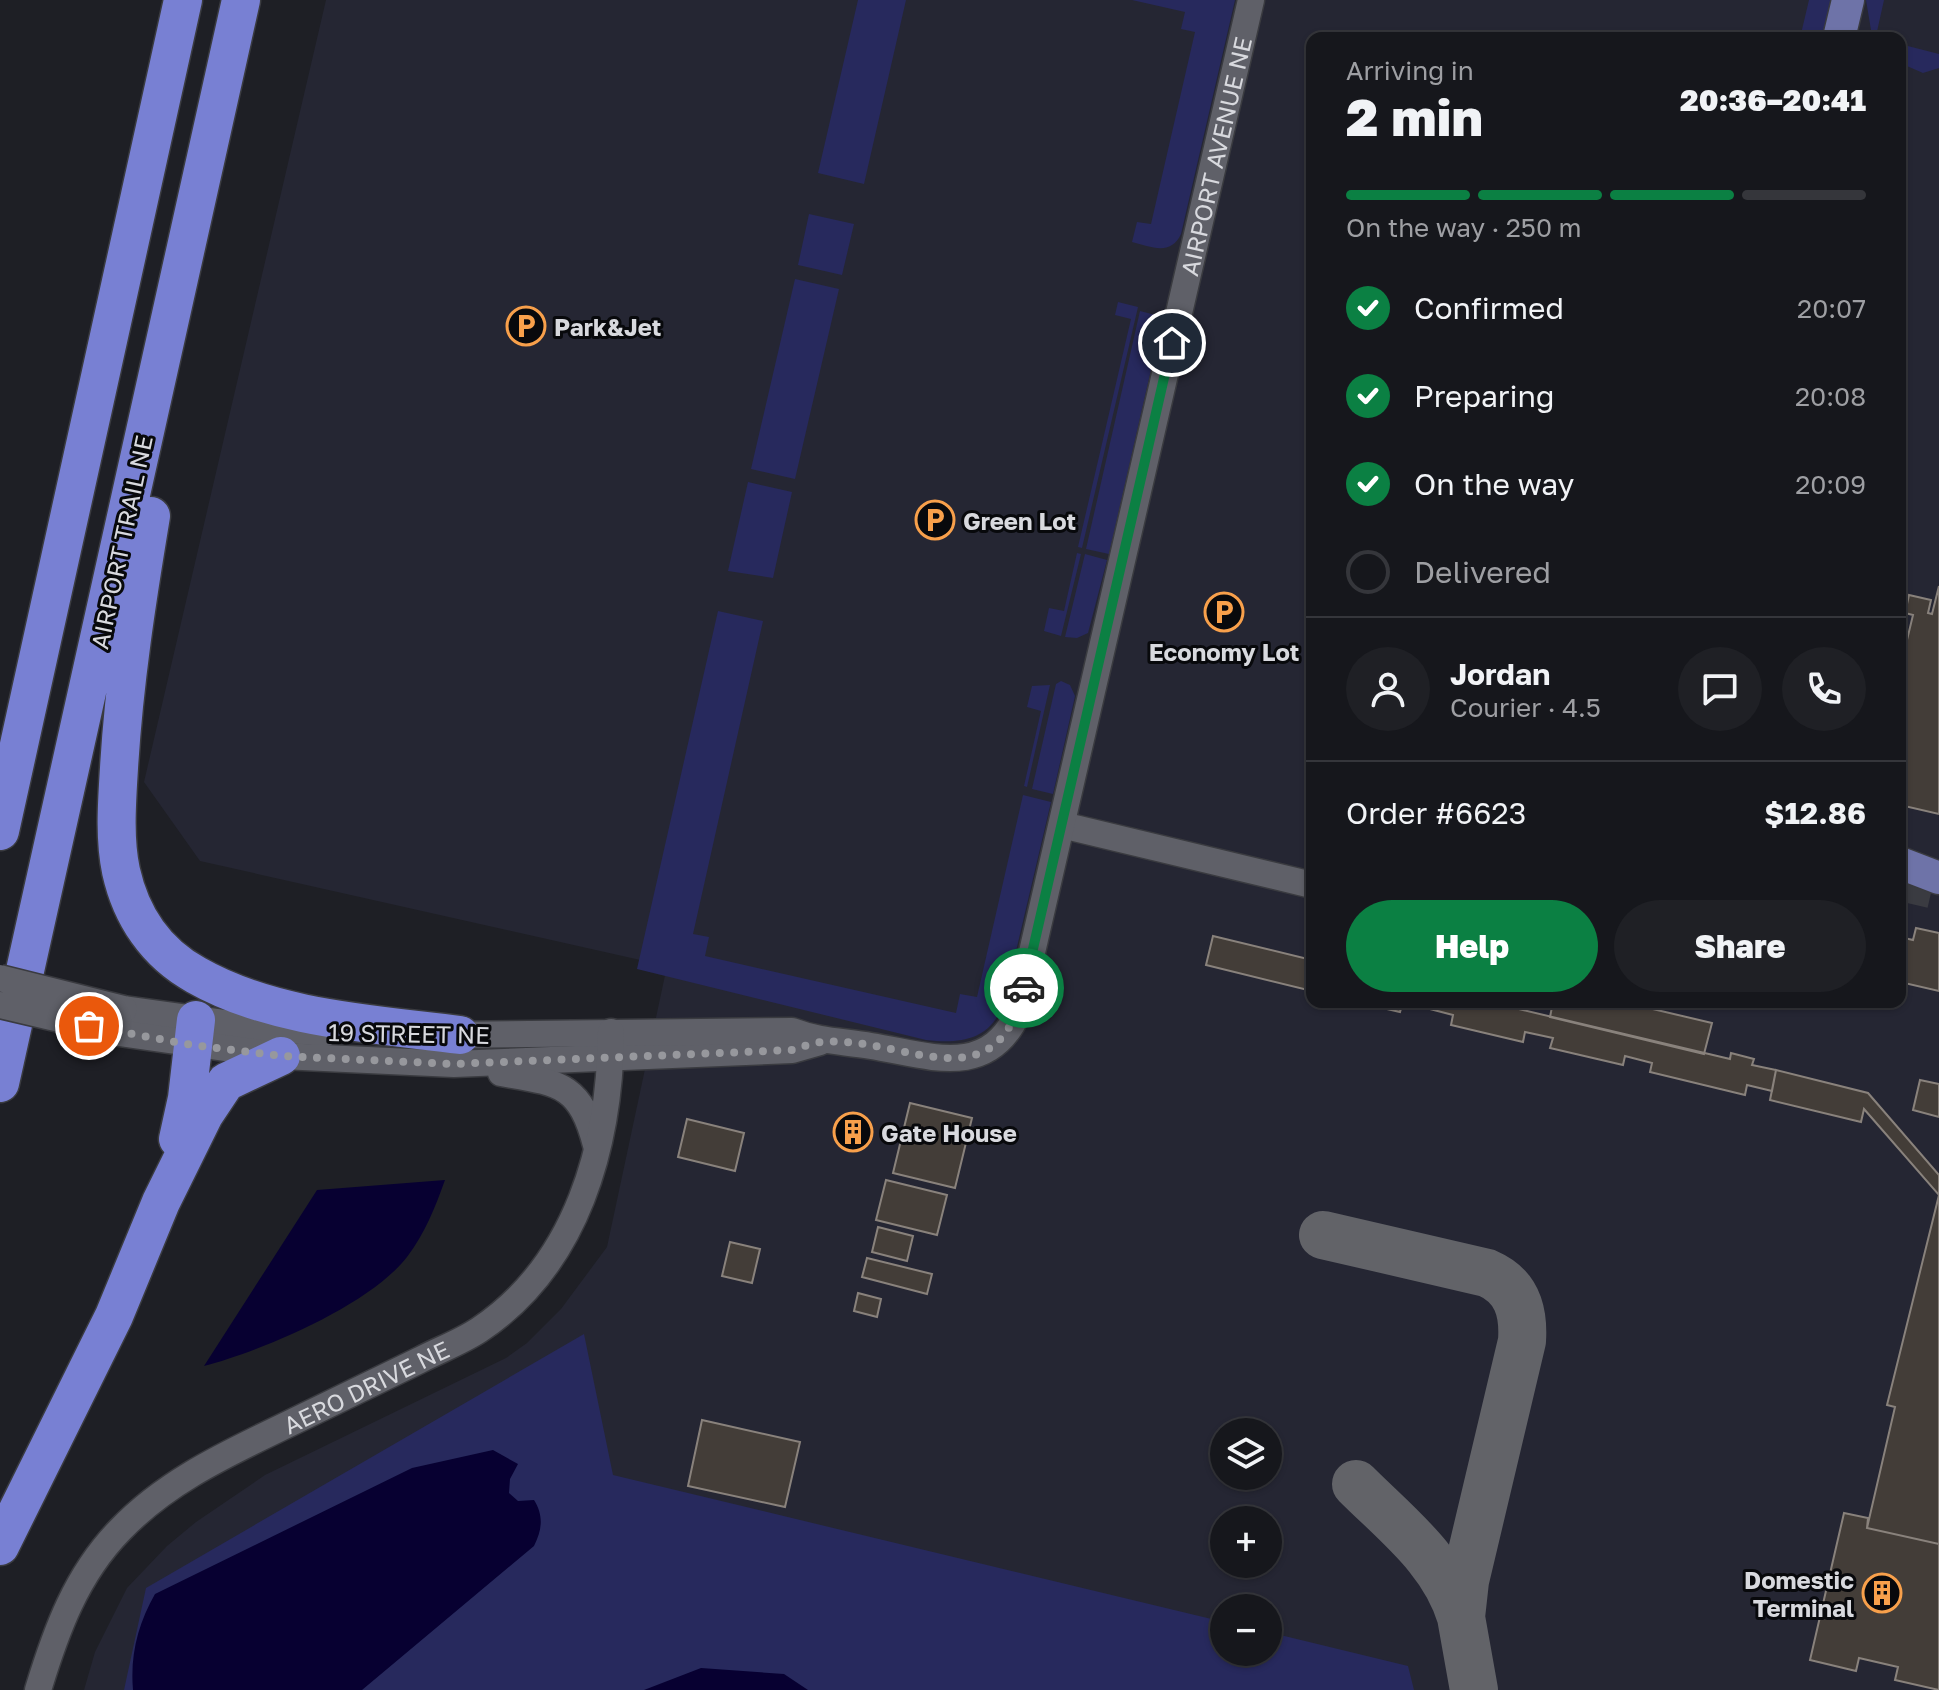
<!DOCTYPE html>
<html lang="en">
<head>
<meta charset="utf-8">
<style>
	:root { --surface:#16171c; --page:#1f2025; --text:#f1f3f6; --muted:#9e9fa3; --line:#35363b; --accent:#0b8043 }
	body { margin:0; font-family:"Golos Text",sans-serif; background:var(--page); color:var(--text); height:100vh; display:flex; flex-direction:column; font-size:30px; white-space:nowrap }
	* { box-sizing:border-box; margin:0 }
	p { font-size:26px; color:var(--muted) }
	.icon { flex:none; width:44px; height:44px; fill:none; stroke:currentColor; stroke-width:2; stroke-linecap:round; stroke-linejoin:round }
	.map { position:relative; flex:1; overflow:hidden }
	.side { position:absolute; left:1306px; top:32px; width:600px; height:976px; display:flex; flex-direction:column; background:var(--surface); border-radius:16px; box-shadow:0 2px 6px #0004,0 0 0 2px var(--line) }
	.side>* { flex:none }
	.buttons { position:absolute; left:1210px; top:1418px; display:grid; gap:16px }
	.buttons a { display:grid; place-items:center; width:72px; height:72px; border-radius:50%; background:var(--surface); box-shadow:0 2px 6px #0004,0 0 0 2px var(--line); font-size:40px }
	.pin { position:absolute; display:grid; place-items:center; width:68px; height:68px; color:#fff; margin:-34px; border:4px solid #fff; border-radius:50%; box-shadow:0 2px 8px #0007 }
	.courier { position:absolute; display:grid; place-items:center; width:80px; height:80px; margin:-40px; border:6px solid #0b8043; border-radius:50%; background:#fff; color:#222; box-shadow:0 2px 10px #0007 }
	.overview em { font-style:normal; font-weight:800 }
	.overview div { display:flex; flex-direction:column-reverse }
	.overview { display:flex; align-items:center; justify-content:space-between; height:136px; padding:0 40px }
	h1 { font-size:52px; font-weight:800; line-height:60px }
	.bar { display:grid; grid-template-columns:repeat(4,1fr); gap:12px 8px; align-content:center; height:96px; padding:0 40px }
	.bar i { height:10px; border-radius:6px; background:var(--line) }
	.bar .current { background:var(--accent) }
	.bar p { grid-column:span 4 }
	.line { display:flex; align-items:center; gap:20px; padding:0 40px; border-top:2px solid var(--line) }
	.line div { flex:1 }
	.round { display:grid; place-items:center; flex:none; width:84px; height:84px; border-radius:42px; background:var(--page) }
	ol { padding:0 40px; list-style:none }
	li { display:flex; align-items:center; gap:24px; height:88px }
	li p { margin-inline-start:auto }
	li .icon { padding:8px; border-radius:50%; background:var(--accent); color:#fff; stroke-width:4 }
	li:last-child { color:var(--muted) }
	li i { width:44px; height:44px; border:4px solid var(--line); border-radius:50% }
	.cta { display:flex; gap:16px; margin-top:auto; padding:16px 40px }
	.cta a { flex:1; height:92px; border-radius:48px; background:var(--accent); color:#fff; font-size:32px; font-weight:800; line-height:92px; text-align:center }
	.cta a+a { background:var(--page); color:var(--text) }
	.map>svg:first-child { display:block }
</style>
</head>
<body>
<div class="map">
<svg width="1939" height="1690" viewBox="0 0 1939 1690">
	<rect width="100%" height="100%" fill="#1e1f25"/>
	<!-- built -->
	<path fill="#252633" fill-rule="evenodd" d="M326 0H1939V1690H84L95 1652 127 1588 167 1546 196 1522 265 1475 506 1358 527 1343 561 1309 607 1247 667 966 200 861 144 782ZM1312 38H1900V1002H1312ZM1224 1432H1268V1476H1224ZM1224 1520H1268V1564H1224ZM1224 1608H1268V1652H1224Z"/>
	<!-- green -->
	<path fill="#27295d" d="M858 0H906L864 184 818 173Z
		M1132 0H1235L1181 234C1171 256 1151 247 1132 242L1137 222 1151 224 1195 32 1181 29 1185 12Z
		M1809 0H1831L1822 38H1800Z
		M1866 0H1884L1876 36 1880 38 1872 36Z
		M1900 44 1939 54V68L1923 73 1900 63Z
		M809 214 854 224 842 275 798 265Z
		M795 279 839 289 795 479 751 469Z
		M1118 302 1138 307 1082 548 1078 547 1131 319 1115 315Z
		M1140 311 1163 317 1109 554 1086 549Z
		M748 482 792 492 773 578 728 571Z
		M1077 553 1081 554 1061 636 1044 631 1049 608 1064 611Z
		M1085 554 1107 560 1088 633 1077 638 1065 637Z
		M718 611 763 621 693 934 709 937 705 956 956 1013 960 994 977 997 1023 795 1051 802 1004 1002C991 1040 962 1044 926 1040L637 969Z
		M1061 681 1070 685 1075 696 1053 794 1032 789 1056 684Z
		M1050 685 1027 787 1024 786 1041 711 1027 707 1032 686Z
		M584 1334 613 1475 1224 1622V1652H1268V1632L1408 1666 1414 1690H124L146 1588Z"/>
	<!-- water -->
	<path fill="#070031" d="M445 1180C435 1208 425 1233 407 1257 370 1305 262 1351 204 1366L317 1190Z
		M493 1450 518 1464 510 1479 509 1493 518 1501 534 1500C544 1516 542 1530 534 1546L362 1690H133C130 1655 138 1624 155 1594L412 1468Z
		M701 1668 784 1674 808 1690H644Z"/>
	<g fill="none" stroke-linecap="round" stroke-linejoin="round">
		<!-- taxiway -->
		<path stroke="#626368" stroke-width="48" d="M1323 1235 1487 1273C1517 1286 1524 1311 1522 1341L1465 1581 1461 1617 1474 1690
			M1356 1484C1397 1525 1444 1560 1461 1617"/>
	</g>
	<!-- building -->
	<path fill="#433d38" stroke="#89827c" stroke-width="2" d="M1939 586V814L1900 805V669L1913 615 1905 613 1909 595 1931 600 1928 613 1932 614Z
		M1916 928 1939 933V991L1900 982V937L1913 940Z
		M1213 936 1312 960V991L1206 965Z
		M1357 1002H1489L1730 1059 1731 1053 1754 1059 1752 1065 1776 1070 1772 1091 1747 1085 1745 1095 1650 1072 1652 1063 1625 1056 1623 1065 1550 1048 1553 1038 1525 1032 1523 1042 1451 1025 1453 1015 1403 1002 1400 1012Z
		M1553 1002H1623L1712 1023 1704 1054 1550 1017Z
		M1776 1070 1868 1093 1939 1175V1195L1864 1109 1861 1122 1770 1100Z
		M1920 1080 1939 1084V1117L1913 1110Z
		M910 1103 972 1118 955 1188 893 1173Z
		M848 1116 865 1120 859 1143 843 1139Z
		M687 1119 744 1133 735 1171 678 1157Z
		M886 1180 947 1195 937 1235 876 1220Z
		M1939 1195V1544L1867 1528 1895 1407 1887 1405Z
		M878 1227 913 1236 907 1261 872 1252Z
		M730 1242 760 1249 752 1283 722 1276Z
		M867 1258 932 1274 927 1294 862 1277Z
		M858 1293 881 1299 877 1317 854 1311Z
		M702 1420 800 1442 785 1507 688 1486Z
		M1844 1513 1868 1518 1867 1528 1939 1544V1690L1895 1680 1898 1667 1859 1658 1856 1671 1810 1660Z"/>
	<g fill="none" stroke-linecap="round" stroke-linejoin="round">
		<!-- major-tunnel -->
		<path stroke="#3a3b41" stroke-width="32" stroke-dasharray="32 16" stroke-linecap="butt" d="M1900 885 1939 894"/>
		<defs>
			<g id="minor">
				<path d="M1062 825 1312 885"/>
				<path d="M124 1009 260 1028 326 1033"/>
				<path d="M119 1033 281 1056 454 1064 792 1050 820 1042"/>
				<path id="s1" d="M445 1035 792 1031C821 1042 842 1041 871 1046 928 1055 987 1080 1018 1013L1251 0"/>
				<path d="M501 1073C559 1083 580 1083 596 1145"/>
				<path id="s2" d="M38 1690C56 1631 76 1575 120 1530 163 1485 218 1458 272 1432 322 1408 371 1384 420 1360 439 1350 461 1342 479 1330 578 1264 610 1144 611 1032"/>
			</g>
			<path id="major" d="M1839 38 1848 0
				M1900 863 1939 878"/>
			<path id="highway" d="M151 516C137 600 124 683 119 768 117 801 114 838 121 871 131 916 156 953 196 975 273 1019 374 1024 460 1035
				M0 831 183 0
				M0 1083 241 0
				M178 1139 187 1098 196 1020
				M0 1546 114 1316 161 1202 204 1115 226 1082 281 1056"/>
		</defs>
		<!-- minor casing -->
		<use href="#minor" stroke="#3a3b40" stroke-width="29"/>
		<!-- major casing -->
		<use href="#major" stroke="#3a3b40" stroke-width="35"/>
		<!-- highway casing -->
		<use href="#highway" stroke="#3a3b40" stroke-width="41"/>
		<!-- minor -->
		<use href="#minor" stroke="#5f6068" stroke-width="26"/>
		<!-- major -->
		<use href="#major" stroke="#6e73a8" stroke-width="32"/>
		<!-- highway -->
		<use href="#highway" stroke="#7880d3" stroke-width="38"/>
		<defs>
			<path id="minor-bridge" d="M0 978 124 1009
				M0 1005 119 1033"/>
		</defs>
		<!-- minor-bridge casing -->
		<use href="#minor-bridge" stroke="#3a3b40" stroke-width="29" stroke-linecap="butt"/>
		<!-- minor-bridge -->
		<use href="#minor-bridge" stroke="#5f6068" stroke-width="26"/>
	</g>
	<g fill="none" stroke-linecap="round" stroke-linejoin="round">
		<!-- done -->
		<path stroke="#97989d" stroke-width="8" stroke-dasharray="0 14.4" d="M89 1026 192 1045 281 1056 454 1064 792 1050C801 1048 812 1042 822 1042 903 1035 996 1109 1024 988"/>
		<!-- route -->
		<path stroke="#0b8043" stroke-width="10" d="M1024 988 1172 343"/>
	</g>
	<!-- icons -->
	<defs>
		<symbol id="parking-ring" viewBox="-11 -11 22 22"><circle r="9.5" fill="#08090c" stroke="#f8a04b" stroke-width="1.5"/><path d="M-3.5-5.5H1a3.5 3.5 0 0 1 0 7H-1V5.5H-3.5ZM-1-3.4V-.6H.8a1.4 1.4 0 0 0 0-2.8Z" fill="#f8a04b"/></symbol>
		<symbol id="building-ring" viewBox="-11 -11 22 22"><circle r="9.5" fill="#08090c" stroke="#f8a04b" stroke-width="1.5"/><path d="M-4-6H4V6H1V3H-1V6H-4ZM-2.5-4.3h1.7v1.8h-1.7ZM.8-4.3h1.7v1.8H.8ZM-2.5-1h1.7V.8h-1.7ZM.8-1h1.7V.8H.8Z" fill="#f8a04b"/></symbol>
	</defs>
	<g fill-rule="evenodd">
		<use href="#parking-ring" x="504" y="304" width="44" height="44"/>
		<use href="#parking-ring" x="913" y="498" width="44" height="44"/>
		<use href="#parking-ring" x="1202" y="590" width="44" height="44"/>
		<use href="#building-ring" x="831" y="1110" width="44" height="44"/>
		<use href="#building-ring" x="1860" y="1571" width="44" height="44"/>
	</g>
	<g text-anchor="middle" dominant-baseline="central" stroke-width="6" stroke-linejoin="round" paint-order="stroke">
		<!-- street labels -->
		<g font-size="24" fill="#d8d9de" stroke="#08090c">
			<text stroke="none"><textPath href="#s1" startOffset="1474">AIRPORT AVENUE NE</textPath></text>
			<text transform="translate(121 542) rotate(-78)">AIRPORT TRAIL NE</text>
			<text transform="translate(409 1033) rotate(1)">19 STREET NE</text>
			<text stroke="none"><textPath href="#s2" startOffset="468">AERO DRIVE NE</textPath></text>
		</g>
		<!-- poi labels -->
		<g font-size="24" font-weight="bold" fill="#d8d9de" stroke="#08090c" text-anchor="start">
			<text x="554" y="326">Park&amp;Jet</text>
			<text x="963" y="520">Green Lot</text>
			<text x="1224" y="651" text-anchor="middle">Economy Lot</text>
			<text x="881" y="1132">Gate House</text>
			<text x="1854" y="1579" text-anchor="end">Domestic<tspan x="1854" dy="28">Terminal</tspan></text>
		</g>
	</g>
</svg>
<div class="buttons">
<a><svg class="icon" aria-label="layers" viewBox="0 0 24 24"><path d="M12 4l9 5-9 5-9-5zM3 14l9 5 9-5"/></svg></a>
<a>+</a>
<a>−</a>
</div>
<div class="pin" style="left:89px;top:1026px;background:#ea580c"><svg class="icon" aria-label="bag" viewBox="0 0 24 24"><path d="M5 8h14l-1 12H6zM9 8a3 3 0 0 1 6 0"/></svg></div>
<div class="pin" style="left:1172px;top:343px;background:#1f2937"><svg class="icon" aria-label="home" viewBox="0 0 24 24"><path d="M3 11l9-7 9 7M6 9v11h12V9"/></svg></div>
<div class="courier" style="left:1024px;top:988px"><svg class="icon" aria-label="car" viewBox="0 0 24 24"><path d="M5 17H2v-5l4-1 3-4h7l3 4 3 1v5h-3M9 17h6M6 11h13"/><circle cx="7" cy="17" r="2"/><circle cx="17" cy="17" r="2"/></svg></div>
<section class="side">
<div class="overview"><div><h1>2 min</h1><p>Arriving in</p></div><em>20:36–20:41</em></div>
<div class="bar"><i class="current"></i><i class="current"></i><i class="current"></i><i></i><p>On the way · 250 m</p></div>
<ol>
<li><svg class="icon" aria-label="check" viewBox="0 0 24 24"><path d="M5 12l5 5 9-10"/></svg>Confirmed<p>20:07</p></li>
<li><svg class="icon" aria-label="check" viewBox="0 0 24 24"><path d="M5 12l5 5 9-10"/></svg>Preparing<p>20:08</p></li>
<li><svg class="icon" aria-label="check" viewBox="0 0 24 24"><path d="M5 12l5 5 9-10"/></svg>On the way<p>20:09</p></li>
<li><i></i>Delivered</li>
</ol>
<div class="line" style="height:144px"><a class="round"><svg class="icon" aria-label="person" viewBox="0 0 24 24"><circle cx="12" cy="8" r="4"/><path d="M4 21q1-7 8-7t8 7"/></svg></a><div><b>Jordan</b><p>Courier · 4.5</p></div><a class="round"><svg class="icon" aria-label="chat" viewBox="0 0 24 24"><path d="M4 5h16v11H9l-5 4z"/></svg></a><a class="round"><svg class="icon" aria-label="phone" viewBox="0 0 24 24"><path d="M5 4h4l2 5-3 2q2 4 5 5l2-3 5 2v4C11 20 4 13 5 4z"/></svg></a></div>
<div class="line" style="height:104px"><div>Order #6623</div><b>$12.86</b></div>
<div class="cta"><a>Help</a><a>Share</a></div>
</section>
</div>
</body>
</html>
